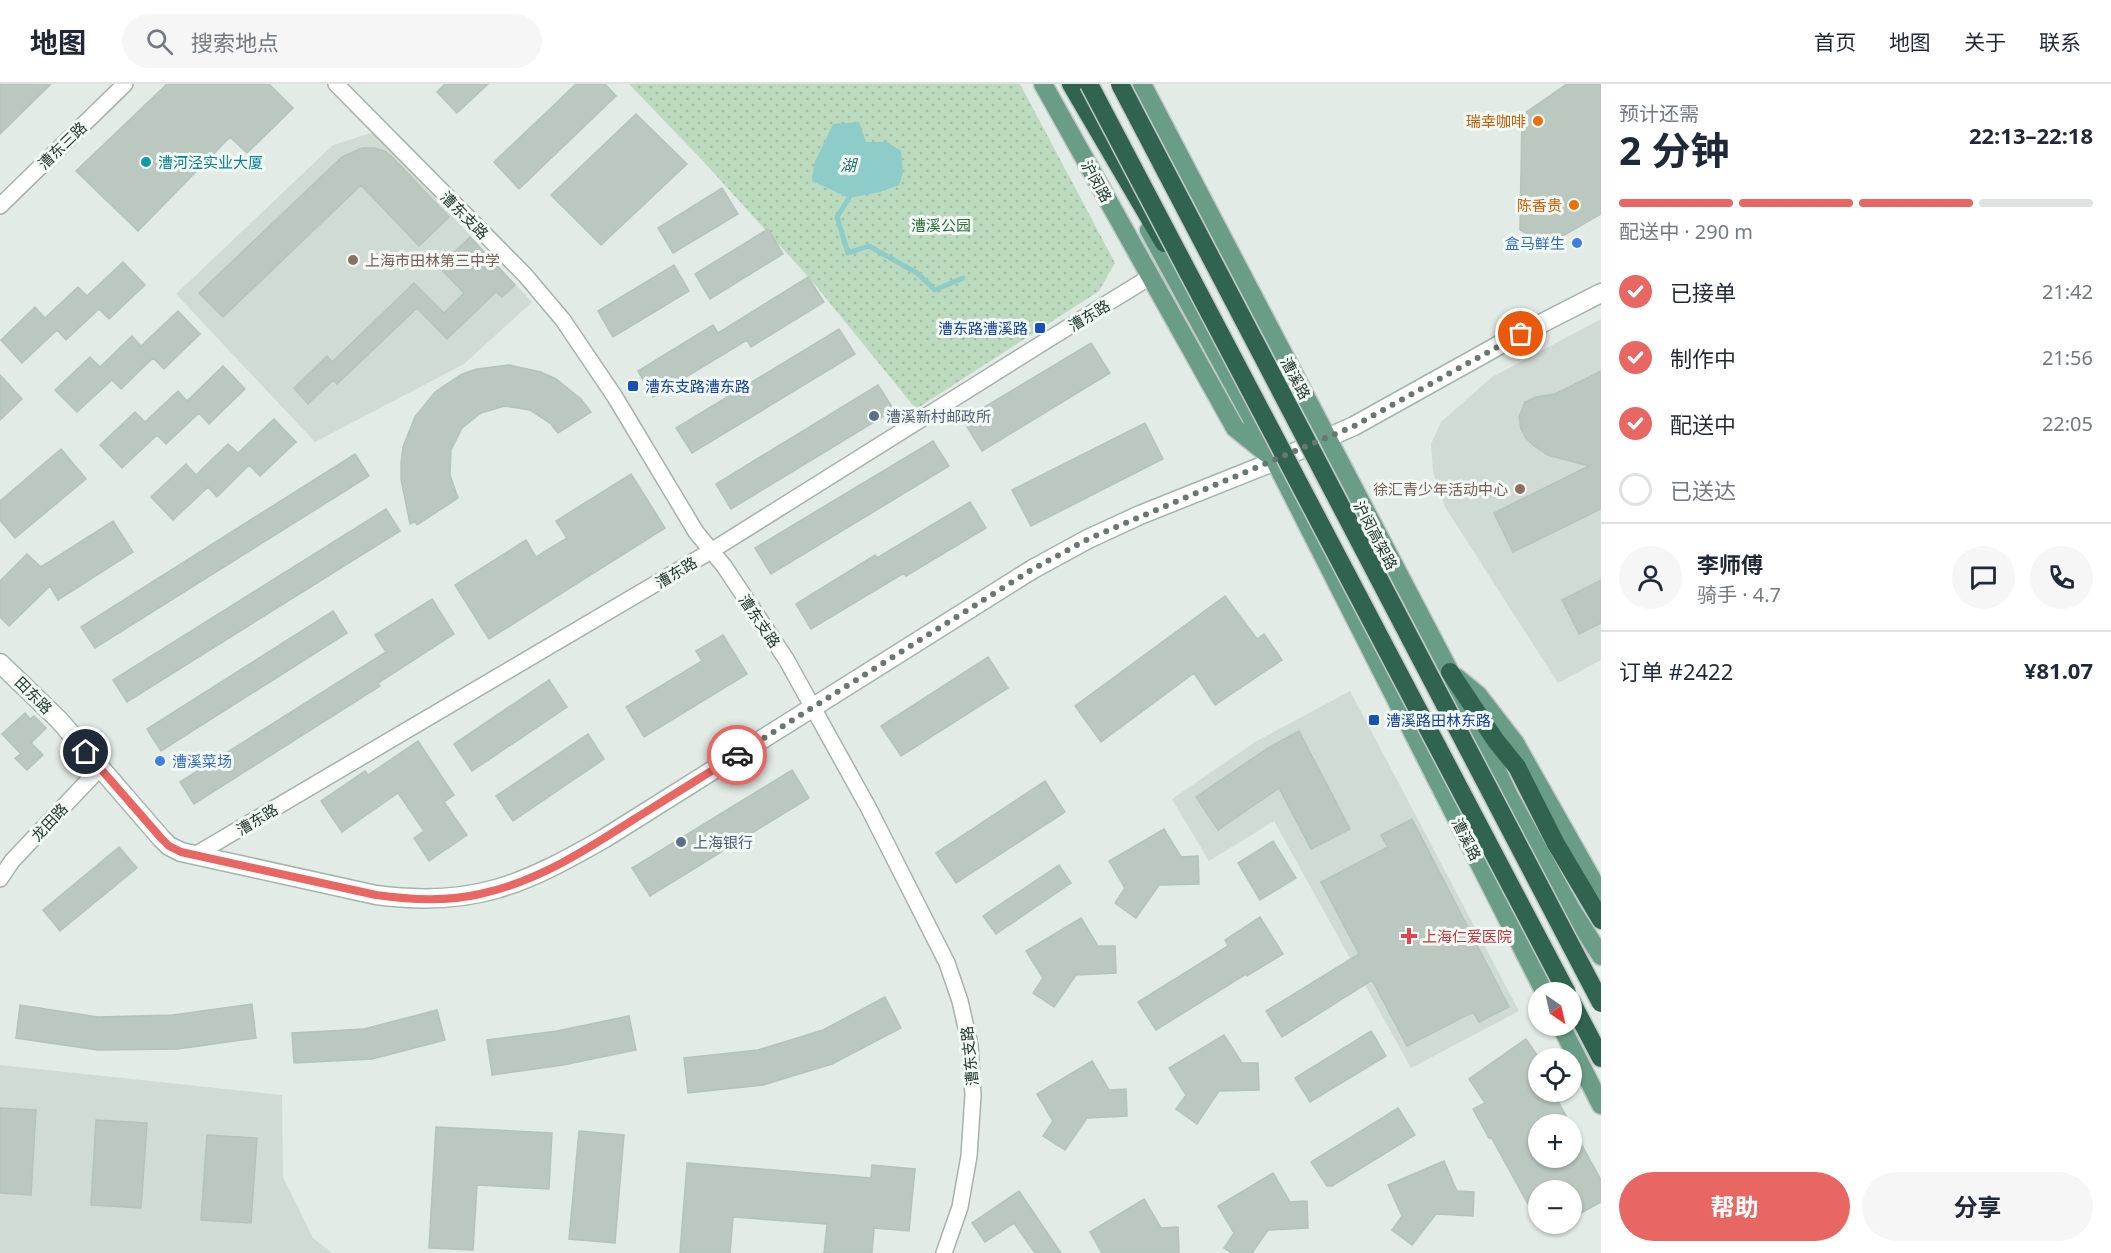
<!DOCTYPE html>
<html lang="zh">
<head>
<meta charset="utf-8">
<style>
	:root { --surface:#fff; --page:#f6f6f7; --text:#1f2937; --muted:#747a83; --line:#e0e1e3; --accent:#e86763 }
	body { margin:0; font-family:"Noto Sans","Noto Sans SC",sans-serif; background:var(--page); color:var(--text); height:100vh; display:flex; flex-direction:column; font-size:22px; white-space:nowrap }
	* { box-sizing:border-box; margin:0 }
	p { font-size:20px; color:var(--muted) }
	.icon { flex:none; width:33px; height:33px; fill:none; stroke:currentColor; stroke-width:2; stroke-linecap:round; stroke-linejoin:round }
	.map { position:relative; flex:1; overflow:hidden }
	.panel { display:flex; flex-direction:column; background:var(--surface); width:510px }
	.panel>* { flex:none }
	.needle { width:39px; rotate:146deg }
	.buttons { position:absolute; left:1528px; top:898px; display:grid; gap:12px }
	.buttons a { display:grid; place-items:center; width:54px; height:54px; border-radius:50%; background:var(--surface); box-shadow:0 2px 4px #0004; font-size:30px }
	.pin { position:absolute; display:grid; place-items:center; width:51px; height:51px; color:#fff; margin:-26px; border:3px solid #fff; border-radius:50%; box-shadow:0 2px 6px #0007 }
	.courier { position:absolute; display:grid; place-items:center; width:60px; height:60px; margin:-30px; border:4px solid #e86763; border-radius:50%; background:#fff; color:#222; box-shadow:0 2px 8px #0007 }
	.summary em { font-style:normal; font-weight:700 }
	.summary div { display:flex; flex-direction:column-reverse }
	.summary { display:flex; align-items:center; justify-content:space-between; height:102px; padding:0 18px }
	h1 { font-size:39px; font-weight:700; line-height:45px }
	.bar { display:grid; grid-template-columns:repeat(4,1fr); gap:9px 6px; align-content:center; height:72px; padding:0 18px }
	.bar i { height:8px; border-radius:4px; background:var(--line) }
	.bar .on { background:var(--accent) }
	.bar p { grid-column:span 4 }
	.line { display:flex; align-items:center; gap:15px; padding:0 18px; border-top:2px solid var(--line) }
	.line div { flex:1 }
	.round { display:grid; place-items:center; flex:none; width:63px; height:63px; border-radius:32px; background:var(--page) }
	ol { padding:0 18px; list-style:none }
	li { display:flex; align-items:center; gap:18px; height:66px }
	li p { margin-inline-start:auto }
	li .icon { padding:6px; border-radius:50%; background:var(--accent); color:#fff; stroke-width:4 }
	li:last-child { color:var(--muted) }
	li i { width:33px; height:33px; border:3px solid var(--line); border-radius:50% }
	.primary-button { display:flex; gap:12px; margin-top:auto; padding:12px 18px }
	.primary-button a { flex:1; height:69px; border-radius:36px; background:var(--accent); color:#fff; font-size:24px; font-weight:700; line-height:69px; text-align:center }
	.primary-button a+a { background:var(--page); color:var(--text) }
	header { display:flex; align-items:center; gap:36px; box-sizing:border-box; height:84px; padding:0 30px; background:var(--surface); border-bottom:2px solid var(--line) }
	header strong { font-size:28px }
	nav { display:flex; gap:33px; margin-inline-start:auto; font-size:21px }
	.search { width:420px; height:54px; background:var(--page); display:flex; align-items:center; gap:15px; box-sizing:border-box; padding:0 21px; border-radius:33px; color:var(--muted); font-size:22px }
	main { display:flex; flex:1; min-height:0 }
	.map>svg:first-child { display:block }
</style>
</head>
<body>
<header>
<strong>地图</strong>
<div class="search"><svg class="icon" aria-label="search" viewBox="0 0 24 24"><circle cx="10" cy="10" r="6"/><path d="M15 15l6 6"/></svg>搜索地点</div>
<nav><a>首页</a><a>地图</a><a>关于</a><a>联系</a></nav>
</header>
<main>
<div class="map">
<svg width="1601" height="1169" viewBox="0 0 1601 1169">
	<defs>
		<pattern id="green-dots" width="8" height="8" patternUnits="userSpaceOnUse" patternTransform="scale(1.5)"><rect width="8" height="8" fill="#bcdabe"/><path d="M2 2h.1M6 6h.1" fill="none" stroke="#a1bca4" stroke-width="1.8" stroke-linecap="round"/></pattern>
	</defs>
	<rect width="100%" height="100%" fill="#e2ebe5"/>
	<!-- built -->
	<path fill="#d0dbd3" d="M374 48 532 218 464 280 315 358 176 210 333 61Z
		M1601 235V576L1558 599 1445 423 1433 387 1431 360 1441 338 1492 293Z
		M1350 607 1519 927 1411 984 1274 737 1209 777 1172 715 1257 657Z
		M0 981 282 1011 283 1093 313 1154 332 1169H0Z"/>
	<!-- green -->
	<path fill="url(#green-dots)" d="M629 0H1020L1115 179 1099 207 916 325 812 197 703 77Z"/>
	<!-- water -->
	<path fill="#8dccc9" d="M859 38 866 58H887L901 67 903 89 899 101 880 108 849 114 812 97 814 80 833 40Z"/>
	<g fill="none" stroke-linecap="round" stroke-linejoin="round">
		<!-- stream -->
		<path stroke="#8dccc9" stroke-width="5" d="M849 114 837 133 848 169 869 162 917 189 935 206 963 194"/>
	</g>
	<!-- building -->
	<path fill="#bac8c0" stroke="#b4c4ba" stroke-width="1.5" d="M0 0H51L0 50Z
		M167 0H269L293 24 247 69 230 53 138 147 76 87Z
		M445 0H488L457 29 437 8Z
		M576 0H605L616 12 519 105 494 78Z
		M1567 0H1601V130L1549 160 1520 146 1522 31Z
		M636 30 687 80 601 161 551 111Z
		M362 64H374L384 67 391 72 449 133 419 162 361 101 223 233 199 209 342 73Z
		M722 104 738 130 673 169 658 144Z
		M768 145 783 170 710 215 695 190Z
		M470 153 515 201 502 213 496 208 447 255 417 224 337 300 333 296 308 320 294 304 327 272 332 278 414 199 444 229 464 209 439 183Z
		M123 178 145 201 109 235 99 225 66 256 57 246 22 279 1 256 35 223 45 234 78 203 87 212Z
		M674 181 689 207 613 253 598 227Z
		M808 193 824 218 751 263 747 256 653 313 638 287 713 241 718 249Z
		M178 227 200 250 164 285 153 274 121 305 112 296 77 328 55 306 90 273 100 283 132 252 141 262Z
		M839 245 855 270 692 369 676 344Z
		M1091 259 1110 289 982 367 963 336Z
		M509 281 541 288 556 295 581 315 591 328 558 349 550 339 530 326 505 322 481 329 462 344 451 366 450 391 458 414 417 441 415 437 410 440 401 395V379L403 363 415 333 435 308 462 290 477 285Z
		M223 282 245 305 209 340 199 329 166 360 157 351 122 384 100 361 135 328 145 338 178 307 187 317Z
		M1601 287V425L1513 468 1494 429 1589 382 1548 371 1534 362 1526 354 1521 345 1519 333 1525 318 1536 313 1555 310Z
		M0 291 22 315 0 336Z
		M878 301 894 326 731 425 716 400Z
		M274 335 296 358 260 392 249 381 217 413 208 403 173 436 151 413 186 380 196 391 228 360 238 369Z
		M1145 339 1163 375 1031 442 1012 406Z
		M933 357 949 382 771 490 755 464Z
		M61 365 86 395 15 454 0 436V417Z
		M355 370 369 392 95 564 81 543Z
		M631 390 665 444 489 555 455 501 526 456 536 473 567 454 556 437Z
		M970 418 986 444 906 492 904 489 811 545 796 520 875 471 877 474Z
		M386 425 400 447 127 618 113 596Z
		M113 437 133 468 58 516 50 502 9 542 0 533V497L27 470 41 483Z
		M1601 496V539L1579 550 1562 516Z
		M1225 512 1257 555 1264 550 1282 576 1215 621 1194 589 1101 658 1075 622Z
		M432 515 454 550 378 599 380 602 194 720 180 698 386 568 375 551Z
		M333 527 347 549 161 667 147 645Z
		M723 551 747 590 644 653 626 623 702 577 696 567Z
		M988 573 1008 604 901 672 881 642Z
		M549 596 567 623 472 687 454 660Z
		M25 629 30 635 34 632 46 644 31 659 43 671 27 686 15 674 21 670 2 650Z
		M1299 647 1350 745 1311 765 1279 704 1218 746 1196 713 1268 664Z
		M588 650 604 675 513 737 496 712Z
		M418 657 454 711 444 718 467 751 429 777 414 754 424 747 398 709 342 748 321 717 365 687 368 691Z
		M792 686 809 714 650 812 632 784Z
		M1045 697 1065 728 956 799 936 769Z
		M1412 735 1509 923 1479 938 1473 928 1407 962 1372 896 1282 953 1266 927 1359 870 1321 798 1388 763 1381 751Z
		M1164 745 1181 773 1198 772 1199 800 1159 801 1136 834 1115 819 1125 804 1109 777Z
		M1273 757 1296 794 1260 816 1238 779Z
		M119 763 137 784 60 847 43 826Z
		M1059 781 1071 799 996 850 983 832Z
		M1260 833 1283 870 1247 892 1246 890 1156 946 1138 918 1228 862 1225 856Z
		M1081 834 1098 862H1115L1116 889 1076 891 1054 923 1033 909 1043 894 1026 867Z
		M885 913 901 944 832 980 763 1001 688 1009 684 974 758 966 823 946Z
		M252 920 256 954 178 965 98 966 16 954 20 921 98 933 173 931Z
		M437 926 445 956 372 975 294 979 292 949 364 945Z
		M629 932 636 966 563 981 492 991 487 956 557 947Z
		M1371 947 1386 972 1310 1018 1295 994Z
		M1224 951 1242 979H1258L1259 1006 1219 1007 1197 1040 1176 1025 1186 1011 1169 984Z
		M1526 955 1539 974V1008H1553L1571 1041H1539V1074H1572V1043L1601 1096V1118L1572 1134V1107H1539V1140L1491 1053 1489 1054 1473 1025 1485 1019 1469 995Z
		M1092 977 1109 1006 1126 1005 1127 1032 1087 1034 1065 1066 1043 1052 1053 1037 1037 1010Z
		M0 1024 36 1026 31 1111 0 1109Z
		M1398 1024 1415 1051 1332 1102H1327L1311 1078Z
		M96 1036 147 1039 141 1124 91 1121Z
		M436 1043 552 1049 549 1105 477 1101 473 1166 429 1164Z
		M579 1047 624 1051 615 1159 569 1155Z
		M207 1051 257 1054 251 1139 201 1136Z
		M1444 1077 1457 1107 1474 1108 1473 1132 1436 1130 1412 1161 1392 1146 1402 1132 1388 1101Z
		M687 1079 871 1094 872 1081 915 1085 909 1147 874 1144 872 1169H824L827 1140 733 1133 730 1169H680Z
		M1273 1089 1290 1118 1307 1117 1308 1144 1268 1146 1252 1169H1232L1224 1164 1234 1149 1218 1122Z
		M1019 1107 1061 1169H1035L1014 1139 985 1158 972 1139Z
		M1144 1115 1161 1144 1178 1143 1179 1169H1102L1090 1148Z"/>
	<g fill="none" stroke-linecap="round" stroke-linejoin="round">
		<defs>
			<path id="street" d="M336 0 525 191 563 236 615 313 696 448 724 482 786 575 868 723 947 879 960 917 970 961 973 1011 969 1072 960 1123 944 1169
				M0 122 125 0
				M195 771 711 467 1049 255 1150 193
				M0 795 12 777 100 684"/>
			<path id="secondary" d="M0 579 59 636 161 754 169 762 181 768 376 811C473 824 523 801 605 754L1033 485 1088 455 1140 431 1275 377 1354 342 1503 259 1601 209"/>
			<path id="primary" d="M1043 0 1235 344 1266 369
				M1142 0 1450 588 1509 712 1571 825 1601 872
				M1149 146 1275 377 1545 909
				M1456 593 1478 611 1515 659 1601 811
				M1561 942 1601 1021"/>
			<path id="highway" d="M1071 0 1164 159
				M1450 588 1496 657 1517 683 1556 760 1601 836
				M1572 919 1601 974"/>
		</defs>
		<!-- street casing -->
		<use href="#street" stroke="#a5b2ab" stroke-width="18"/>
		<!-- secondary casing -->
		<use href="#secondary" stroke="#a1b6aa" stroke-width="21"/>
		<!-- primary casing -->
		<use href="#primary" stroke="#c1c8c5" stroke-width="21"/>
		<!-- highway casing -->
		<use href="#highway" stroke="#c1c8c5" stroke-width="21"/>
		<!-- street -->
		<use href="#street" stroke="#fff" stroke-width="15"/>
		<!-- secondary -->
		<use href="#secondary" stroke="#fff" stroke-width="18"/>
		<!-- primary -->
		<use href="#primary" stroke="#699d85" stroke-width="18"/>
		<!-- highway -->
		<use href="#highway" stroke="#31644f" stroke-width="18"/>
		<defs>
			<path id="highway-bridge" d="M1089 0 1567 909
				M1120 0 1601 919"/>
		</defs>
		<!-- highway-bridge casing -->
		<use href="#highway-bridge" stroke="#c1c8c5" stroke-width="21" stroke-linecap="butt"/>
		<!-- highway-bridge -->
		<use href="#highway-bridge" stroke="#31644f" stroke-width="18"/>
	</g>
	<g fill="none" stroke-linecap="round" stroke-linejoin="round">
		<!-- done -->
		<path stroke="#66786f" stroke-width="6" stroke-dasharray="0 10.8" d="M737 671 1033 485 1088 455 1354 342 1521 250"/>
		<!-- route -->
		<path stroke="#e86763" stroke-width="8" d="M86 668 161 754 169 762 181 768 376 811C411 816 446 818 480 810 537 798 588 765 636 734 670 713 703 692 737 671"/>
	</g>
	<!-- markers -->
	<g fill="#e8710a" stroke="#f2f8f3" stroke-width="2">
		<circle cx="1538" cy="37" r="6"/>
		<circle cx="1574" cy="121" r="6"/>
	</g>
	<circle fill="#0f9aa8" stroke="#f2f8f3" stroke-width="2" cx="146" cy="78" r="6"/>
	<g fill="#3f7fe0" stroke="#f2f8f3" stroke-width="2">
		<circle cx="1577" cy="159" r="6"/>
		<circle cx="160" cy="677" r="6"/>
	</g>
	<g fill="#8d6e63" stroke="#f2f8f3" stroke-width="2">
		<circle cx="353" cy="176" r="6"/>
		<circle cx="1520" cy="405" r="6"/>
	</g>
	<g fill="#1a4fb4" stroke="#f2f8f3" stroke-width="2">
		<rect x="1034" y="238" width="12" height="12" rx="3"/>
		<rect x="627" y="296" width="12" height="12" rx="3"/>
		<rect x="1368" y="630" width="12" height="12" rx="3"/>
	</g>
	<g fill="#5c6f8a" stroke="#f2f8f3" stroke-width="2">
		<circle cx="874" cy="332" r="6"/>
		<circle cx="681" cy="758" r="6"/>
	</g>
	<path fill="#e0444e" stroke="#f2f8f3" stroke-width="2" d="M1406 843h6v6h6v6h-6v6h-6v-6h-6v-6h6z"/>
	<g text-anchor="middle" dominant-baseline="central" stroke-width="6" stroke-linejoin="round" paint-order="stroke">
		<!-- food labels -->
		<g font-size="15" fill="#c56008" stroke="#f2f8f3" text-anchor="end">
			<text x="1526" y="37">瑞幸咖啡</text>
			<text x="1562" y="121">陈香贵</text>
		</g>
		<!-- street labels -->
		<g font-size="15" fill="#233a2f" stroke="#f2f8f3">
			<text transform="translate(62 61) rotate(-44)">漕东三路</text>
			<text transform="translate(1097 97) rotate(61)">沪闵路</text>
			<text transform="translate(465 131) rotate(45)">漕东支路</text>
			<text transform="translate(1089 231) rotate(-31)">漕东路</text>
			<text transform="translate(1296 294) rotate(62)">漕溪路</text>
			<text transform="translate(1376 451) rotate(62)">沪闵高架路</text>
			<text transform="translate(676 488) rotate(-31)">漕东路</text>
			<text transform="translate(760 537) rotate(56)">漕东支路</text>
			<text transform="translate(34 611) rotate(45)">田东路</text>
			<text transform="translate(257 735) rotate(-31)">漕东路</text>
			<text transform="translate(49 738) rotate(-47)">龙田路</text>
			<text transform="translate(1467 755) rotate(63)">漕溪路</text>
			<text transform="translate(969 972) rotate(-96)">漕东支路</text>
		</g>
		<!-- culture labels -->
		<g font-size="15" fill="#0d838f" stroke="#f2f8f3" text-anchor="start">
			<text x="158" y="78">漕河泾实业大厦</text>
		</g>
		<!-- park labels -->
		<g font-size="15" fill="#306e3b" stroke="#f2f8f3">
			<text x="941" y="141">漕溪公园</text>
		</g>
		<!-- shop labels -->
		<g font-size="15" fill="#366cbe" stroke="#f2f8f3" text-anchor="end">
			<text x="1565" y="159">盒马鲜生</text>
			<text x="172" y="677" text-anchor="start">漕溪菜场</text>
		</g>
		<!-- education labels -->
		<g font-size="15" fill="#785e54" stroke="#f2f8f3" text-anchor="start">
			<text x="365" y="176">上海市田林第三中学</text>
			<text x="1508" y="405" text-anchor="end">徐汇青少年活动中心</text>
		</g>
		<!-- transit labels -->
		<g font-size="15" fill="#164399" stroke="#f2f8f3" text-anchor="start">
			<text x="1028" y="244" text-anchor="end">漕东路漕溪路</text>
			<text x="645" y="302">漕东支路漕东路</text>
			<text x="1386" y="636">漕溪路田林东路</text>
		</g>
		<!-- service labels -->
		<g font-size="15" fill="#4e5e75" stroke="#f2f8f3" text-anchor="start">
			<text x="886" y="332">漕溪新村邮政所</text>
			<text x="693" y="758">上海银行</text>
		</g>
		<!-- health labels -->
		<g font-size="15" fill="#be3a42" stroke="#f2f8f3" text-anchor="start">
			<text x="1422" y="852">上海仁爱医院</text>
		</g>
		<!-- water labels -->
		<g font-size="16" font-style="italic" fill="#22726e" stroke="#f2f8f3">
			<text x="848" y="81">湖</text>
		</g>
	</g>
</svg>
<div class="buttons">
<a><svg class="needle" viewBox="-14 -14 28 28"><path d="M0-13l5 13h-10z" fill="#e53935"/><path d="M0 13l5-13h-10z" fill="#747a83"/></svg></a>
<a><svg class="icon" aria-label="locate" viewBox="0 0 24 24"><circle cx="12" cy="12" r="6"/><path d="M12 2v4M12 18v4M2 12h4M18 12h4"/></svg></a>
<a>+</a>
<a>−</a>
</div>
<div class="pin" style="left:1521px;top:250px;background:#ea580c"><svg class="icon" aria-label="bag" viewBox="0 0 24 24"><path d="M5 8h14l-1 12H6zM9 8a3 3 0 0 1 6 0"/></svg></div>
<div class="pin" style="left:86px;top:668px;background:#1f2937"><svg class="icon" aria-label="home" viewBox="0 0 24 24"><path d="M3 11l9-7 9 7M6 9v11h12V9"/></svg></div>
<div class="courier" style="left:737px;top:671px"><svg class="icon" aria-label="car" viewBox="0 0 24 24"><path d="M5 17H2v-5l4-1 3-4h7l3 4 3 1v5h-3M9 17h6M6 11h13"/><circle cx="7" cy="17" r="2"/><circle cx="17" cy="17" r="2"/></svg></div>
</div>
<section class="panel">
<div class="summary"><div><h1>2 分钟</h1><p>预计还需</p></div><em>22:13–22:18</em></div>
<div class="bar"><i class="on"></i><i class="on"></i><i class="on"></i><i></i><p>配送中 · 290 m</p></div>
<ol>
<li><svg class="icon" aria-label="check" viewBox="0 0 24 24"><path d="M5 12l5 5 9-10"/></svg>已接单<p>21:42</p></li>
<li><svg class="icon" aria-label="check" viewBox="0 0 24 24"><path d="M5 12l5 5 9-10"/></svg>制作中<p>21:56</p></li>
<li><svg class="icon" aria-label="check" viewBox="0 0 24 24"><path d="M5 12l5 5 9-10"/></svg>配送中<p>22:05</p></li>
<li><i></i>已送达</li>
</ol>
<div class="line" style="height:108px"><a class="round"><svg class="icon" aria-label="person" viewBox="0 0 24 24"><circle cx="12" cy="8" r="4"/><path d="M4 21q1-7 8-7t8 7"/></svg></a><div><b>李师傅</b><p>骑手 · 4.7</p></div><a class="round"><svg class="icon" aria-label="chat" viewBox="0 0 24 24"><path d="M4 5h16v11H9l-5 4z"/></svg></a><a class="round"><svg class="icon" aria-label="phone" viewBox="0 0 24 24"><path d="M5 4h4l2 5-3 2q2 4 5 5l2-3 5 2v4C11 20 4 13 5 4z"/></svg></a></div>
<div class="line" style="height:78px"><div>订单 #2422</div><b>¥81.07</b></div>
<div class="primary-button"><a>帮助</a><a>分享</a></div>
</section>
</main>
</body>
</html>
